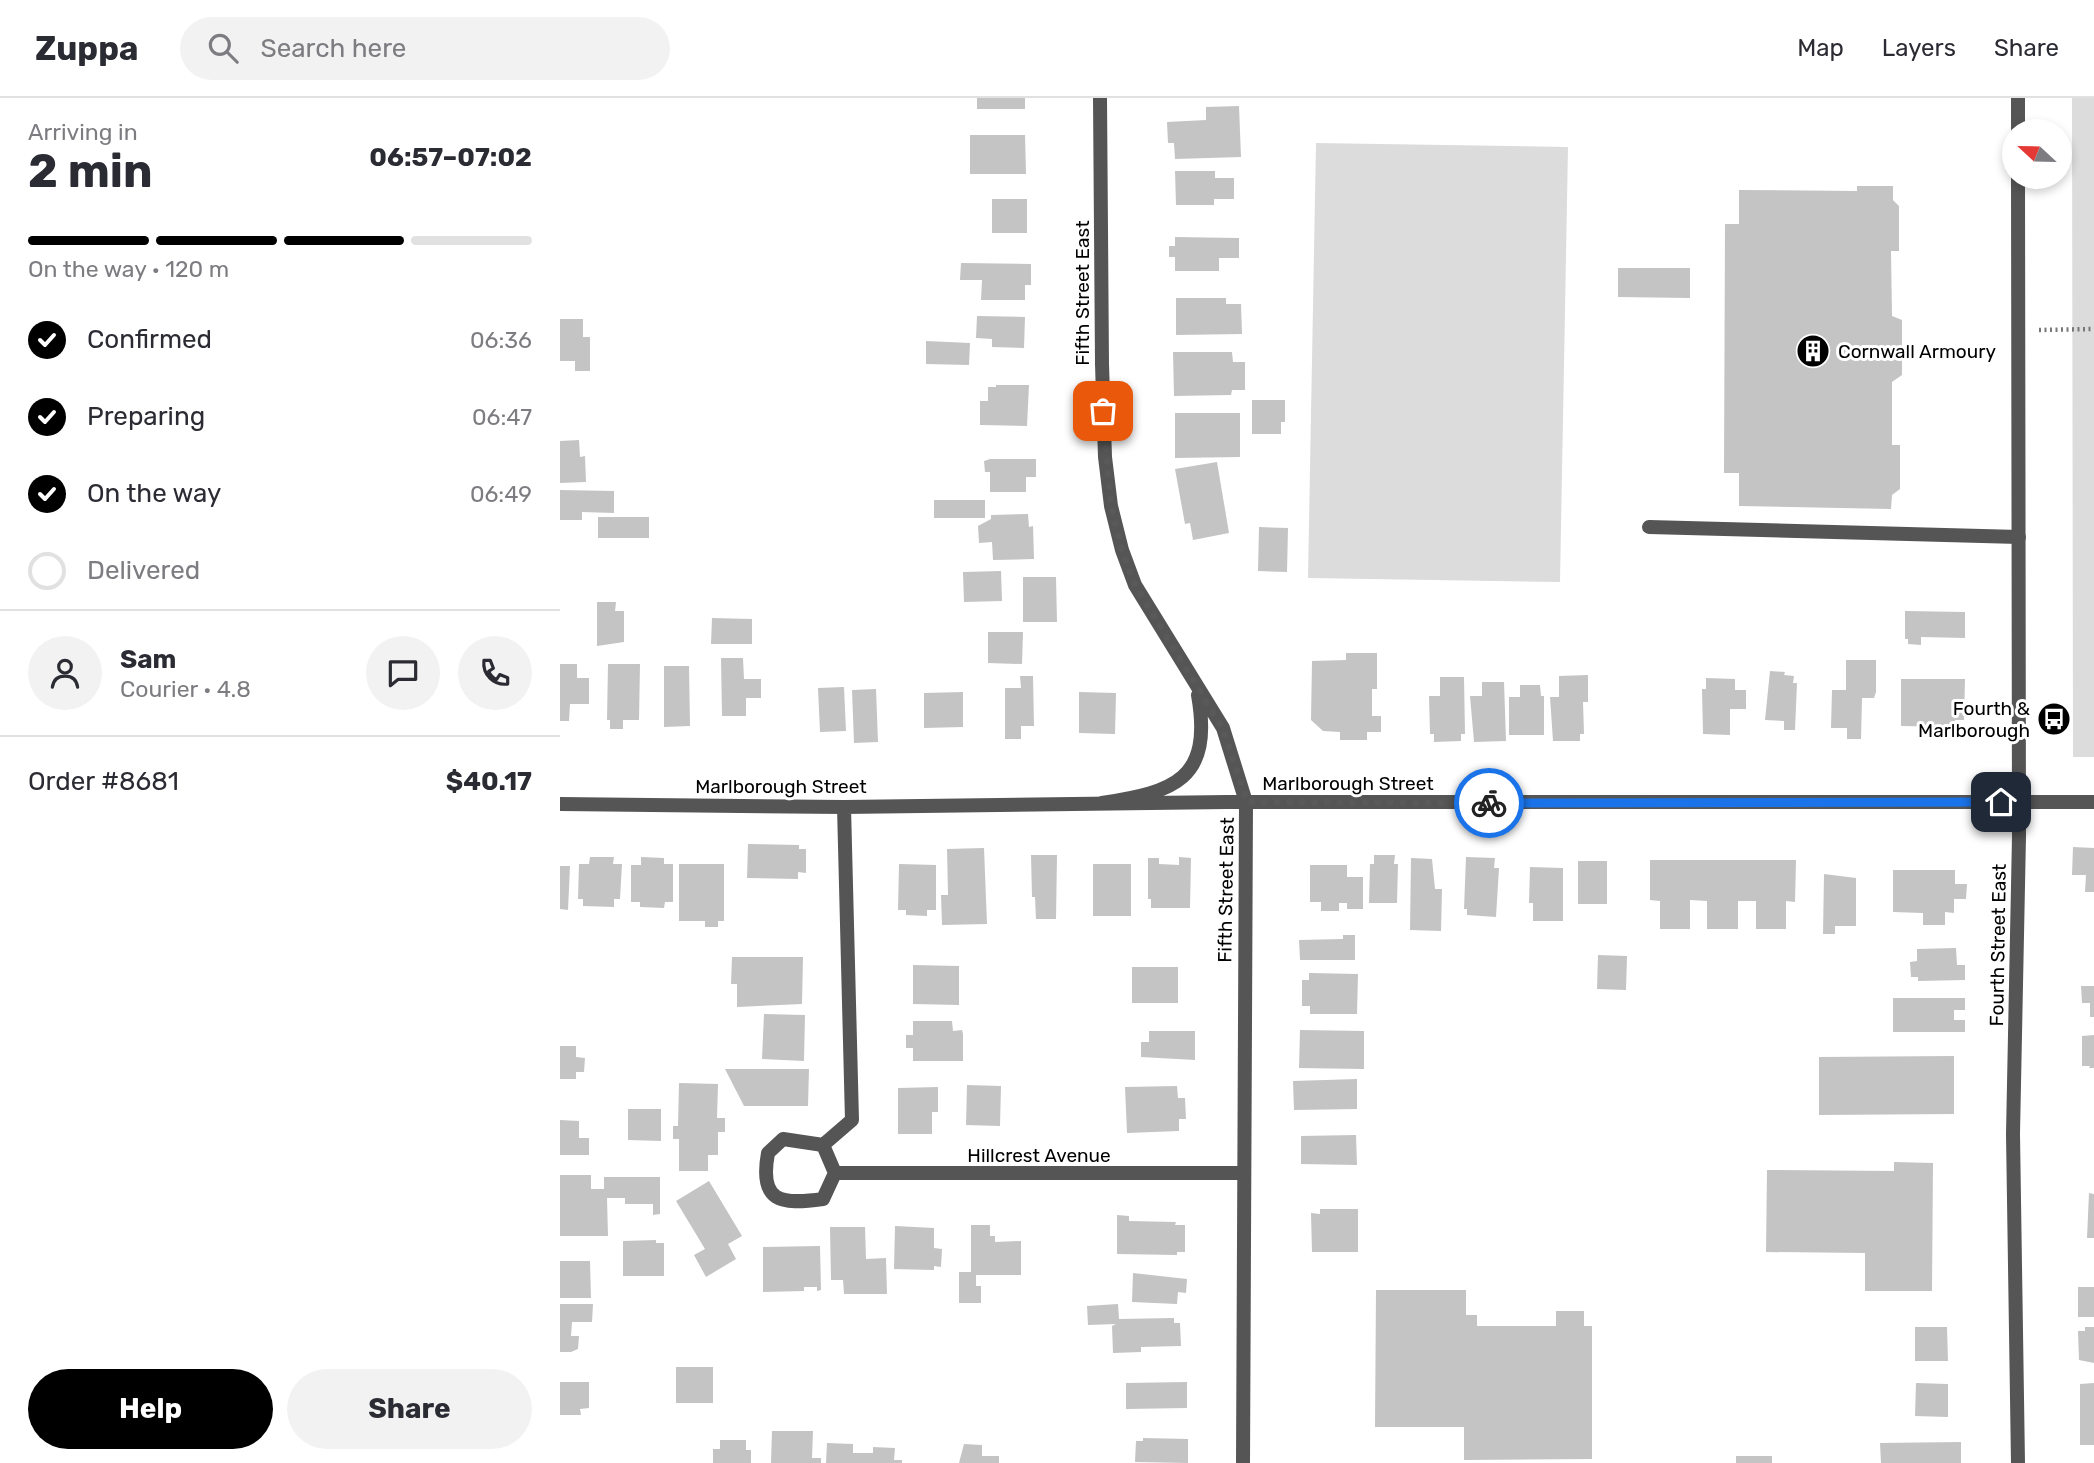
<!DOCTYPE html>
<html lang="en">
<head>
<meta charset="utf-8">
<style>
	:root { --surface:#fff; --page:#f2f2f3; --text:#2b2b33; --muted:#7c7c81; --line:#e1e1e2; --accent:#000 }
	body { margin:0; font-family:Rubik,sans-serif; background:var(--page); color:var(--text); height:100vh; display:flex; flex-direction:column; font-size:26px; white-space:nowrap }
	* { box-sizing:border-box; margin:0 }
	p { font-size:23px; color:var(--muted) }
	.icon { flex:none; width:38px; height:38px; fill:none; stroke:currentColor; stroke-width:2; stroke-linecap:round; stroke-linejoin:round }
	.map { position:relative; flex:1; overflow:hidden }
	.details { display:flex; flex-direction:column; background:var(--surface); width:560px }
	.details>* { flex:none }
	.needle { width:46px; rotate:292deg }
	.tools { position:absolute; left:1442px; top:21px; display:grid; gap:14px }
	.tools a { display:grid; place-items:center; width:70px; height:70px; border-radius:50%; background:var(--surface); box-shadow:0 4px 10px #0003; font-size:35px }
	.pin { position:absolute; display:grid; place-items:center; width:60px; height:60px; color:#fff; margin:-30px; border-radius:14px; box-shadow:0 4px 10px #0006 }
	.courier { position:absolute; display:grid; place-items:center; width:70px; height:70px; margin:-35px; border:5px solid #1a73e8; border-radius:50%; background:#fff; color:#222; box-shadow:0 2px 9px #0007 }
	.summary em { font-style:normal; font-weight:700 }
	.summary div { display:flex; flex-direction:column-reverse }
	.summary { display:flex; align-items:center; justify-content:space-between; height:119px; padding:0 28px }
	h1 { font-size:46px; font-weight:700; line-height:52px }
	.bar { display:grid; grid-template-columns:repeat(4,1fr); gap:10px 7px; align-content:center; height:84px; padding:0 28px }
	.bar i { height:9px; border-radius:5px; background:var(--line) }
	.bar .active { background:var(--accent) }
	.bar p { grid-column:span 4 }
	.line { display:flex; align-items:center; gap:18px; padding:0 28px; border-top:2px solid var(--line) }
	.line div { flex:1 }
	.round { display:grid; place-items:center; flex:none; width:74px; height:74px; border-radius:37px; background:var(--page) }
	ol { padding:0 28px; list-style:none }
	li { display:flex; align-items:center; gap:21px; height:77px }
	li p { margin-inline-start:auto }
	li .icon { padding:7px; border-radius:50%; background:var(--accent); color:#fff; stroke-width:4 }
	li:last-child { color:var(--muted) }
	li i { width:38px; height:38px; border:4px solid var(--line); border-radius:50% }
	.primary-button { display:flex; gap:14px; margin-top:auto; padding:14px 28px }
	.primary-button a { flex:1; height:80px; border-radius:42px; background:var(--accent); color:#fff; font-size:28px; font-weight:700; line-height:80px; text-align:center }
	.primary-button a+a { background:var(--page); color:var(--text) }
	header { display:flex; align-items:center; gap:42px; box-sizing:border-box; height:98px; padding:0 35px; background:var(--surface); border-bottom:2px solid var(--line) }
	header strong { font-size:33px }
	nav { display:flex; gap:38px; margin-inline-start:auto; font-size:24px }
	.search { width:490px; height:63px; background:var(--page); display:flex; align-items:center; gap:18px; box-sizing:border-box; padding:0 24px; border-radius:38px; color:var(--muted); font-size:26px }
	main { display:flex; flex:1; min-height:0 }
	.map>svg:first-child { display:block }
</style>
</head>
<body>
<header>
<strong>Zuppa</strong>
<div class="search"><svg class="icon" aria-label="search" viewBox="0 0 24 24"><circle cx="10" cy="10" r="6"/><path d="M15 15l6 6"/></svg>Search here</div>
<nav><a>Map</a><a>Layers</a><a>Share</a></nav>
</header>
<main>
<section class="details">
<div class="summary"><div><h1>2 min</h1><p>Arriving in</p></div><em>06:57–07:02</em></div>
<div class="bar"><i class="active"></i><i class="active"></i><i class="active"></i><i></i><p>On the way · 120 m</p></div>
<ol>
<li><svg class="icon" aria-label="check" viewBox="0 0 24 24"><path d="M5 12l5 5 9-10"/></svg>Confirmed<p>06:36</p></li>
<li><svg class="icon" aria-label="check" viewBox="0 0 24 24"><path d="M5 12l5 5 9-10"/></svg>Preparing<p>06:47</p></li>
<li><svg class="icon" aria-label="check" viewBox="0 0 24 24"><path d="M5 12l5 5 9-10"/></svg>On the way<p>06:49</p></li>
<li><i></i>Delivered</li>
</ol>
<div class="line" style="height:126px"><a class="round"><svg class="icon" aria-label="person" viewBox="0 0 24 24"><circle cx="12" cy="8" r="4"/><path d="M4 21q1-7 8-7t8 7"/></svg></a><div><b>Sam</b><p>Courier · 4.8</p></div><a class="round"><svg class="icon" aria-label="chat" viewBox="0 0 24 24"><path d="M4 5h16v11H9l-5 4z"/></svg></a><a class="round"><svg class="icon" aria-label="phone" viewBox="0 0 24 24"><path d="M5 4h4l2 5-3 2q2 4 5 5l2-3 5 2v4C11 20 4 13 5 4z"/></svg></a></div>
<div class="line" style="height:91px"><div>Order #8681</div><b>$40.17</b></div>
<div class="primary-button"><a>Help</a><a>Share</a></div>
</section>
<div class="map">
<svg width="1534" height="1365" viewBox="0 0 1534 1365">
	<rect width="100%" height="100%" fill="#fff"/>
	<!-- green -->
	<path fill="#dcdcdc" d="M1512 0H1534V659H1513Z
		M756 45 1008 49 1000 484 748 480Z"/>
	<!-- building -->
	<path fill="#c4c4c4" d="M417 0H465V11H417Z
		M679 8 681 59 615 61 614 45H608L607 24 646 22V9Z
		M410 37H465L466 76H410Z
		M615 73H655V80H674V101H654V107H616Z
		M1297 88H1333V102L1339 108V153H1331L1332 218 1342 222V277L1332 284V347H1340V391L1332 397 1331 411 1179 408V375H1164L1165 126H1179V92L1297 93Z
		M432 101H467V135H432Z
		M615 139 679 140V160H659V173H615V159H609V148H615Z
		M401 165 471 166V187H465V202H421L422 182H400Z
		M1058 170H1130V200L1058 199Z
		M616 200H666V206H681L682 236 616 237Z
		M417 218 465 219 464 250 432 249V241L416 240Z
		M0 221H23V239H30V273H15V263H0Z
		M366 243 410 245 409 267 366 266Z
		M613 254H672L673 264H685V292H672L671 297 614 298Z
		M436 287H469L467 328 420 327V303H428V289H436Z
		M692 302H725V324H721V336H692Z
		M615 315H680V359L615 360Z
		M19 342 20 359 25 358 26 384 0 385V343Z
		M430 361H476V379H466V394H430V374H425L424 363Z
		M657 364 669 435 633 442 630 425 625 426 615 371Z
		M0 392 54 393V415L22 414V422H0Z
		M374 402H425V420H374Z
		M468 416 469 429 473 428 474 461 433 462 432 444 419 445 418 428 431 421V417Z
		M38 419H89V440H38Z
		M699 429 728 430 727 474 698 473Z
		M441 473 442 503 404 504 403 474Z
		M463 479H496L497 524H463Z
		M37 504H56L55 513H64V544L37 548Z
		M1345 513 1405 514V540L1361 539V547L1348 546V541H1345Z
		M152 520 192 521V546H151Z
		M428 534H463L462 566 428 565Z
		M786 555H817V591H812V618H821V634H807V642H780V634L763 633 751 622 752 563 786 562Z
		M161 560H183L184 581H201V600H186V618H162Z
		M1286 562H1316V594L1314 600H1302L1301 641H1287V630H1271L1272 592H1286Z
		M0 566H17V580H29V606H10L9 623H0Z
		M48 566H80L79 622H63V631H50V622H47Z
		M104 568H129L130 628 104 629Z
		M1210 573 1225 574 1224 577 1234 578 1233 585H1237L1235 632H1224V623L1205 622Z
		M1028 577V604H1023L1024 636H1020V643H993L990 599H999V578Z
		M460 578H473L474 628H461V641H445V590H461Z
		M880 579H904L905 636H901V643L874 644V636H870L869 598H880Z
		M1146 580 1175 581V592H1186V611H1170V637L1143 636 1142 591H1146Z
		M1341 581H1405L1404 622H1395V629L1341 628Z
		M922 584H944L946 643 914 644 910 598H922Z
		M960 587H980L981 598H984V637H949V599H960Z
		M284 589 286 633 260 634 258 590Z
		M316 591 318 644 294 645 292 592Z
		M403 594V629L364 630V595Z
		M519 594 556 595 555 636 519 635Z
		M188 746 239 747V751H246V775L238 774V781L187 780Z
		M1513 749 1534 750V794H1525L1526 777H1512Z
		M424 750 427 826 382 827 381 797H388L387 751Z
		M471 757H497L496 821H476L475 799H472Z
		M814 757H835L834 766H838L837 805H809L810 766H814Z
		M30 759H54L53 766H62L60 801H54V809L23 808V801H18L19 766H29Z
		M81 759 104 760V766H113V804H105L104 810 80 809V804H71V767H81Z
		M619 759 631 760 630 810H591V801H588V760H599V766L619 767Z
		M906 759 935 760 934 770H939L936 819 907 817V811H904Z
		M851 760 872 761 875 791H882L881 833 850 832Z
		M1090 762H1236L1235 804 1226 803V831H1196V803H1178V831H1147V803L1130 802V831H1100V803L1090 802Z
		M1018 763H1047V806H1018Z
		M119 766H164V823H158V829H145V823H119Z
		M339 766 376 767V812H367V818L346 817V812H338Z
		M533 766H571V818H533Z
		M750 767H787V779H803V811H787V805H779V813H761V804H750Z
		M0 768H10L8 812 0 811Z
		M970 769 1003 770V823H973V805H969Z
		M1333 772H1395V786H1407L1406 801H1394V815L1385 814V827H1363V815L1333 814Z
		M1264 776 1296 780V828H1275V836H1263Z
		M783 837H795V862H740L739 842 783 841Z
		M1396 850 1397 867H1405V882L1358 883V879H1351L1350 864 1357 863V851Z
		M1038 857 1067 858 1066 892 1037 891Z
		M172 859H243L242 906 177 909V886H171Z
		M353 867 399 868V907L353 906Z
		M572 869H618V905H572Z
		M749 875 798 876 797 916H750V908H742V882H749Z
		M1521 888H1534V919H1530V905H1522Z
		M1333 900H1405V912H1394V922H1405V934H1333Z
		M204 916 245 917 244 963 202 961Z
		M353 923H392L393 933 402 932 403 936V963H353V950H346V937H353Z
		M740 932 804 933V971L739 970Z
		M589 933H635V962L581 959V944H589Z
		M1534 937V970H1529L1530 968H1522V938Z
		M0 948H16V959L25 960 24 974H16V981H0Z
		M1394 958V1016L1259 1017V959Z
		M165 971H249L248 1008H184Z
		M797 981V1011L734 1012 733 983Z
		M119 985 158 986 157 1020H165V1034H158V1057H148V1073H119V1041H113V1028H118Z
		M407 987 441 988 440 1028 406 1027Z
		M617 988 618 1000H625L626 1021H619V1033L567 1035 565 989Z
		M378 989V1014H372V1036H338V990Z
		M68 1011H101V1043L68 1042Z
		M0 1022 19 1023V1040H29V1057H0Z
		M796 1037 797 1067 741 1066V1038Z
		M1334 1064 1373 1065 1372 1193H1305V1155L1206 1154 1207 1072 1334 1073Z
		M0 1077H31V1091H44V1079H100V1116L93 1117V1106H65V1100H47L48 1138H0Z
		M149 1083 182 1138 168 1146 176 1161 146 1179 134 1157 145 1151 116 1103Z
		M1529 1095 1534 1096V1140H1527Z
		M760 1111H798V1154H752L751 1115 760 1116Z
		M557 1117 569 1118V1123L616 1124 615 1127H625V1154H617V1157L557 1156Z
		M411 1127H430V1138H435V1144L461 1143V1177H416V1188H421V1205H399V1174H411Z
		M335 1128 374 1130V1150L382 1151 381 1169 374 1168V1172L334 1171Z
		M270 1129H305L306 1161 326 1160 327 1196H284L283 1182H271Z
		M96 1142V1145H104V1178H63V1143Z
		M260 1148 261 1192 257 1193V1189H244V1193L203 1194V1149Z
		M0 1163H30L31 1200H0Z
		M573 1175 627 1181 626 1195 618 1194 617 1206 572 1204Z
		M1518 1189H1534V1219H1518Z
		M816 1192H906V1217H917V1228H996V1213H1024V1228H1032V1361L904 1362V1329H815Z
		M0 1206H33L32 1224H12L11 1238H19L18 1251 11 1254H0Z
		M558 1206 559 1221 614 1220V1225H620L621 1248 581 1249V1254L553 1255 552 1228 556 1226 528 1227 527 1208Z
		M1355 1229H1387L1388 1263H1355Z
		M1525 1229H1534V1265L1519 1262 1518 1233H1525Z
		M116 1269H153V1305H116Z
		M0 1284H29V1310L20 1311 21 1317H0Z
		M627 1284V1310L566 1311V1285Z
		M1356 1285 1388 1286V1319L1355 1318Z
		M1534 1285V1347H1520V1286Z
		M212 1333H253L252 1360H261V1365H211Z
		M583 1340 628 1341V1365L575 1364 576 1343H583Z
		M160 1342H186V1352H191V1365H153V1351H160Z
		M1401 1344V1365H1321L1320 1345Z
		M267 1345 293 1346V1355H313V1349L335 1350 334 1362H342V1365H266Z
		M404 1346 422 1347V1358H439V1365H399Z
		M1176 1358H1212V1365H1176Z"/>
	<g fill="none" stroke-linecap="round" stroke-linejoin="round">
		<!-- path -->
		<path stroke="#777" stroke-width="4.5" stroke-dasharray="2 3.5" stroke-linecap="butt" d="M1479 232 1534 231"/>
		<!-- service -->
		<path stroke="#555" stroke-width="14" d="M1089 429 1459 439"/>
		<!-- minor -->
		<path stroke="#555" stroke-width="14" d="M0 706 284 709 667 704H1534
			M284 709 292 1022 263 1047 275 1075H684
			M263 1047 223 1041 208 1055C199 1104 220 1107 263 1101L275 1075"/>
		<!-- tertiary -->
		<path stroke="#555" stroke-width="14" d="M540 0 542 266 545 359 551 408 562 452 575 487 663 630 686 704 683 1365
			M1458 0V33
			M542 705C614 694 653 682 638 597
			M1458 1365 1453 1036 1459 738 1458 79"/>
	</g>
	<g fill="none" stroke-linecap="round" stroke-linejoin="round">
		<!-- done -->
		<path stroke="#595959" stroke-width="7" stroke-dasharray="0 12.6" d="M543 313 551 408 562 452 575 487 663 631 687 704 929 705"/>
		<!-- route -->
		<path stroke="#1a73e8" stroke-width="9" d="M929 705 1441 704"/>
	</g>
	<!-- icons -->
	<defs>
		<symbol id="building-disc" viewBox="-11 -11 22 22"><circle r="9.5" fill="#000" stroke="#fff"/><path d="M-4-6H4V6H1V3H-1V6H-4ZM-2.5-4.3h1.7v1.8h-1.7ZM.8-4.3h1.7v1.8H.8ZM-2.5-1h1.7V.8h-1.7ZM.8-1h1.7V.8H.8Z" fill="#fff"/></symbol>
		<symbol id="bus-disc" viewBox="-11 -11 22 22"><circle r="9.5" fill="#000" stroke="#fff"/><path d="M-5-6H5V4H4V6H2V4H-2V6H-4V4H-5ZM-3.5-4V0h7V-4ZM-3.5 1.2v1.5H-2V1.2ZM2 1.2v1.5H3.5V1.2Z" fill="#fff"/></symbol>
	</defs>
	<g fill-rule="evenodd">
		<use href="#building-disc" x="1234" y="234" width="38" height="38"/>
		<use href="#bus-disc" x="1475" y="602" width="38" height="38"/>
	</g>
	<g text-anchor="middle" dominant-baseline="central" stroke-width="6" stroke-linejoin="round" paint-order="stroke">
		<!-- street labels -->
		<g font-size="19" fill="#000" stroke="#fff">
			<text transform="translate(522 195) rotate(-90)">Fifth Street East</text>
			<text x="788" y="685">Marlborough Street</text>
			<text x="221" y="688">Marlborough Street</text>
			<text transform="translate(666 792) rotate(-89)">Fifth Street East</text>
			<text transform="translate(1438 847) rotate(-89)">Fourth Street East</text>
			<text x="479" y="1057">Hillcrest Avenue</text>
		</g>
		<!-- poi labels -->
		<g font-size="19" fill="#000" stroke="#fff" text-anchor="start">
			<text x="1278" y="253">Cornwall Armoury</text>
			<text x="1470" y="610" text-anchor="end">Fourth &amp;<tspan x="1470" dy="22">Marlborough</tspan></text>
		</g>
	</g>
</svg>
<div class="tools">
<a><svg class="needle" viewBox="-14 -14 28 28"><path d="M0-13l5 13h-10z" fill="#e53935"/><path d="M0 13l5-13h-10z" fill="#7c7c81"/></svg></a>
</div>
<div class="pin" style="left:543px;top:313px;background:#ea580c"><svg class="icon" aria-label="bag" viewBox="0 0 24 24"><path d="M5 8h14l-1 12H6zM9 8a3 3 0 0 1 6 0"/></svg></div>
<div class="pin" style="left:1441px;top:704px;background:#1f2937"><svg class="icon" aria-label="home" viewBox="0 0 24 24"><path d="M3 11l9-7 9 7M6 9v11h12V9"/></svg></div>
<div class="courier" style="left:929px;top:705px"><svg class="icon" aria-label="bike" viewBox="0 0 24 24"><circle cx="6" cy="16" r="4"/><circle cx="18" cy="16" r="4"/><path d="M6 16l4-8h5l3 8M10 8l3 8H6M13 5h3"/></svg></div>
</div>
</main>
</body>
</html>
